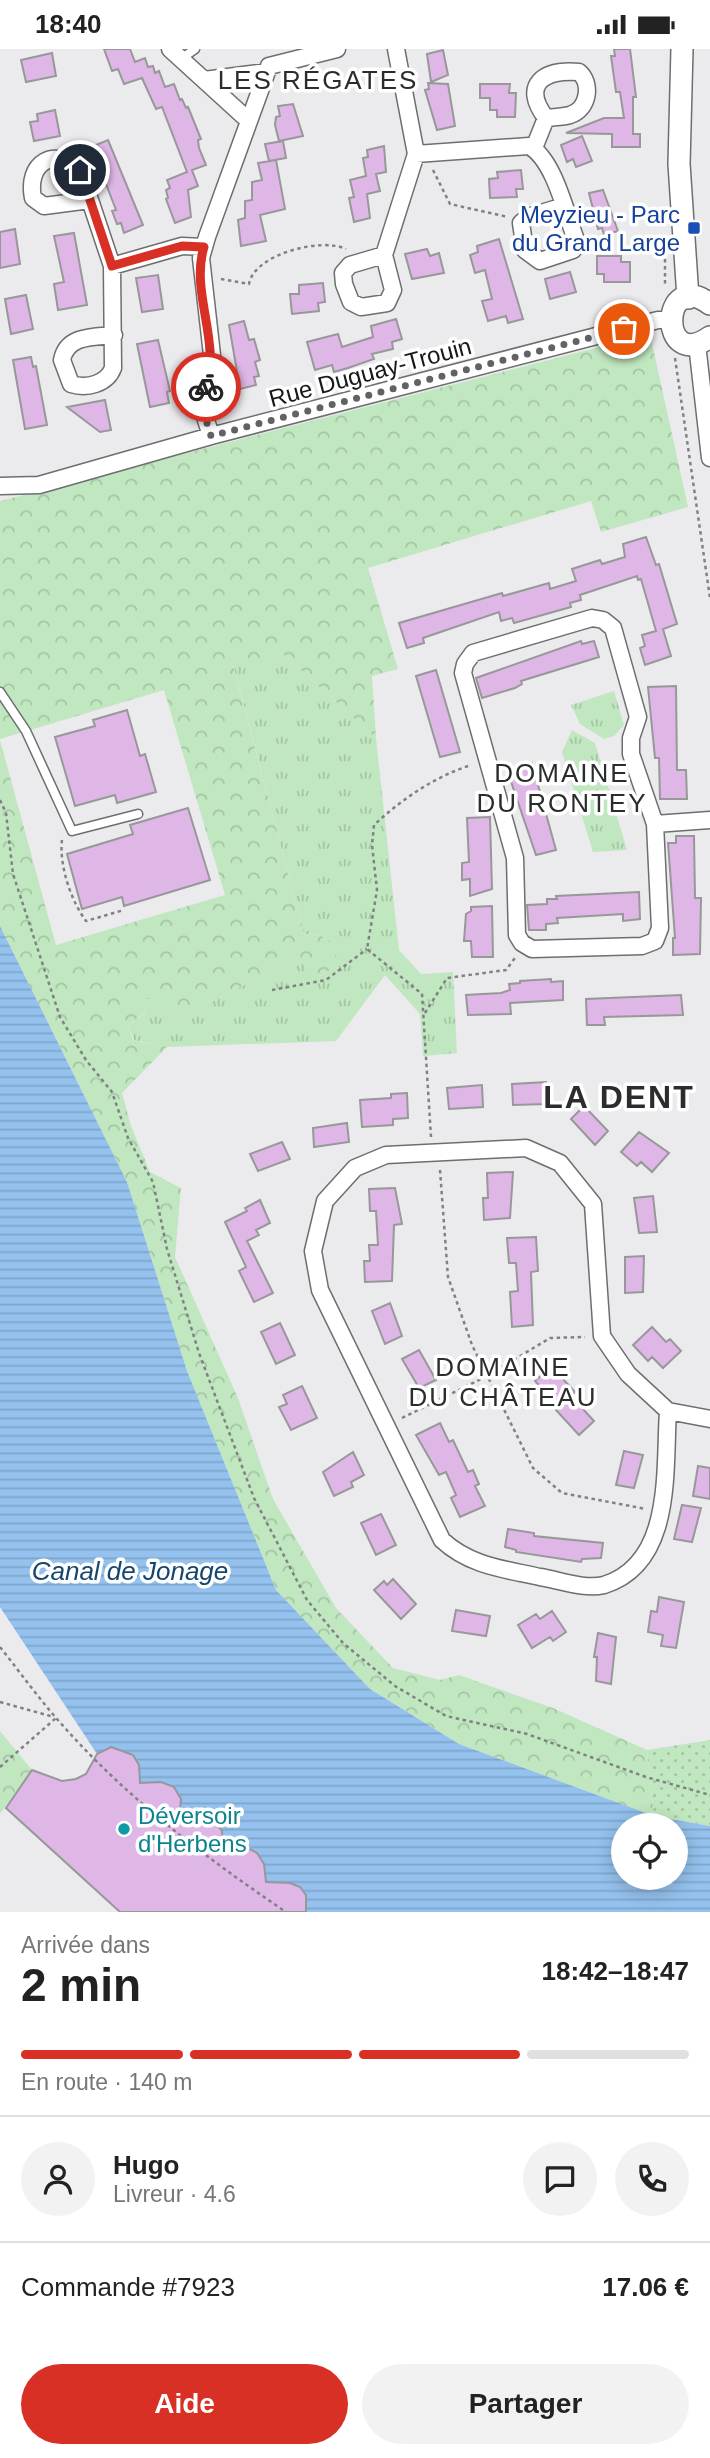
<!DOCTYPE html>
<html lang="fr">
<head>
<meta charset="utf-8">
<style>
	:root { --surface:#fff; --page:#f2f2f2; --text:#222; --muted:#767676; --line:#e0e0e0; --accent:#d93025 }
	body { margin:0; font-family:Arial,sans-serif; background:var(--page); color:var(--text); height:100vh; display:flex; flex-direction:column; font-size:26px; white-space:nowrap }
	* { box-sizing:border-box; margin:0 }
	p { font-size:23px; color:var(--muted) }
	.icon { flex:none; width:38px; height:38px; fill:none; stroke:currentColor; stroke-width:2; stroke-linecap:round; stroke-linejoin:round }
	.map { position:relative; height:1863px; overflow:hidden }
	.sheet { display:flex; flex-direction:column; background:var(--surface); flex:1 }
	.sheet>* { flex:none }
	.tools { position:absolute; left:611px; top:1764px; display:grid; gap:14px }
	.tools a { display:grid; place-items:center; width:77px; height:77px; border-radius:50%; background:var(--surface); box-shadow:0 4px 18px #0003; font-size:35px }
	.pin { position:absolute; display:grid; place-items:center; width:60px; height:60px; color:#fff; margin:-30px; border:4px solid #fff; border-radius:50%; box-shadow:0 2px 7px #0007 }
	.courier { position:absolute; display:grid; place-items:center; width:70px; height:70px; margin:-35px; border:5px solid #d93025; border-radius:50%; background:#fff; color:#222; box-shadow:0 2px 9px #0007 }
	.headline em { font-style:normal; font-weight:700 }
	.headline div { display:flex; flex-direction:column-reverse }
	.headline { display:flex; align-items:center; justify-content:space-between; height:119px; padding:0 21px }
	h1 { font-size:46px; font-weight:700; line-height:52px }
	.bar { display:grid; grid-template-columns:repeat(4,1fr); gap:10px 7px; align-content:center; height:84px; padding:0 21px }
	.bar i { height:9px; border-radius:5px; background:var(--line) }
	.bar .active { background:var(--accent) }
	.bar p { grid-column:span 4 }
	.line { display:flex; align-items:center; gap:18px; padding:0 21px; border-top:2px solid var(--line) }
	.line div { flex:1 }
	.round { display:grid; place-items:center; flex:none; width:74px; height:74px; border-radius:37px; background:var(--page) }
	.action { display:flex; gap:14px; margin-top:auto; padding:14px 21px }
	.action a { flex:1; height:80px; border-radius:42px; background:var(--accent); color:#fff; font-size:28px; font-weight:700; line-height:80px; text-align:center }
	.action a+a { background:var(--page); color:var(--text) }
	.status { display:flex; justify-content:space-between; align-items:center; height:49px; padding:0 35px; background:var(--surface); direction:ltr }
	.status svg { height:19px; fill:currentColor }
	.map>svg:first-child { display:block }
</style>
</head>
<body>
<div class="status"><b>18:40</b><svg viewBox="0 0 49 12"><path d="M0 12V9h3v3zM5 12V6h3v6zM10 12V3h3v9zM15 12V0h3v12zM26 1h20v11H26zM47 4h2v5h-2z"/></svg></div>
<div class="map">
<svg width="710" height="1863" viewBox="0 0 710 1863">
	<defs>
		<pattern id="grass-tufts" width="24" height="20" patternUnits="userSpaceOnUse" patternTransform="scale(1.75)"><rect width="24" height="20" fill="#c0e7c0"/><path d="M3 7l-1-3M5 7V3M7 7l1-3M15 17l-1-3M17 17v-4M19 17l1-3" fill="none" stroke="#a4c5a4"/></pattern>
		<pattern id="forest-crowns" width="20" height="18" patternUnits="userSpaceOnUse" patternTransform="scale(1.75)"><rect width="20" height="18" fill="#c0e7c0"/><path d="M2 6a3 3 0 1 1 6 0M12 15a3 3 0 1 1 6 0" fill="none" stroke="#a4c5a4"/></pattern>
		<pattern id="park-dots" width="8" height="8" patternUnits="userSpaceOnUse" patternTransform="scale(1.75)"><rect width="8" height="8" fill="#c0e7c0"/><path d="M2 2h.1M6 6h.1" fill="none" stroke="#a4c5a4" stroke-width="1.8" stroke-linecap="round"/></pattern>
		<pattern id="water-rules" width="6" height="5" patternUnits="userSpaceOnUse" patternTransform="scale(1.75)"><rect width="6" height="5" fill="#94c1ed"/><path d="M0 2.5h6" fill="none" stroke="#7fa5cb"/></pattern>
	</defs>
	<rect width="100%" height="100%" fill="#ebebee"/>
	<!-- grass -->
	<path fill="url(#grass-tufts)" d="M282 604 376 689 399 901 421 925 453 923 457 1004 423 1007 420 965 385 926 336 992 167 998 134 991 128 977 145 964 142 950H157L174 971 300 908 307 923 320 927 335 918 321 887 304 885 233 615Z
		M614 642 624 676 614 687 604 690 580 675 571 656Z
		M572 681 595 694 627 801 593 803 562 703Z"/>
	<!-- forest -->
	<path fill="url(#forest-crowns)" d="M650 285 688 458 601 483 591 452 368 519 398 620 372 627 376 689 282 604 233 616 304 885 321 887 337 897 335 918 320 927 307 924 300 908 174 971 157 950H142L145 963 128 977 133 991 167 998 122 1044 131 1077 150 1123 181 1139 175 1208 238 1349 273 1450 336 1559 393 1619 440 1631 459 1626 553 1659 647 1701 654 1767 459 1695 370 1640 276 1541 187 1322 127 1133 0 877V691L56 896 225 846 164 641 0 690V452Z
		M0 1682 32 1721 0 1765Z"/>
	<!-- park -->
	<path fill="url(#park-dots)" d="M710 1691V1777L654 1767 647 1701Z"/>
	<!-- water -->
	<path fill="url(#water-rules)" fill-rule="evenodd" d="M0 877 127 1133 187 1322 276 1541 370 1640 459 1695 654 1767 710 1777V1863H306V1846C293 1830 280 1832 264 1842L259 1839C266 1824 266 1818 257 1804L220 1810C220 1802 224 1789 221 1782 214 1760 191 1768 178 1778L174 1738C157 1731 151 1733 137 1743L133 1706 111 1698 97 1705 0 1558ZM623 1776H676V1829H623Z"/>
	<!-- building -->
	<path fill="#dfb7e6" stroke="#989799" stroke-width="2" d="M104 0H130L135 13 145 9 148 18 153 17 155 24 159 22 165 38 174 35 180 51 182 50 186 59 188 58 201 90 198 91 199 99 206 116 192 121 198 137 188 141 191 168 175 174 166 150 168 149 166 141 170 139 167 131 187 123 162 58 156 60 142 29 124 35 118 20 112 22Z
		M614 0H630L636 48H633V85H640V98H612V85L566 84 604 69H624L620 43H616L611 7H615Z
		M443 1 448 26 431 33 427 5Z
		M52 4 56 27 26 33 21 11Z
		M428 34 448 35 455 77 437 81 425 41 429 40Z
		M480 35H510L509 44H516L515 68H497V61H490V49H480Z
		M293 55 303 87 279 92 275 76 276 68 280 67 278 57Z
		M55 61 60 87 34 92 30 73 38 72 37 65Z
		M582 87 592 112 576 118 573 110 567 113 561 96Z
		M108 91 143 176 124 184 121 174 117 175 112 162 116 161 104 130 101 131 92 108 95 107 91 98Z
		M283 92 286 109 269 112 265 95Z
		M384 97 386 123 376 125 380 142 367 145 370 169 354 173 349 149 354 148 350 131 366 127 363 109 368 108 367 101Z
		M276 111 285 160 260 166 266 192 241 197 238 171 245 169V152L252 151V133L262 131 258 114Z
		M521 121 523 140H516L517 148 490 149 489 130 498 129 497 123Z
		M603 141 618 182 604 186 602 179 598 180 589 144Z
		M15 180 20 215 0 219V183Z
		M74 184 87 256 58 261 54 235 64 233 54 187Z
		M499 190 523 270 508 274 506 267 488 272 482 252 492 250 485 221 475 224 470 206 478 203 477 197Z
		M427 200 430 207 439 204 444 224 412 230 405 205Z
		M597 207H621V213H630V233H604V225H597Z
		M570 223 576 243 550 250 545 230Z
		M158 226 163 260 142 263 136 229Z
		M323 234 325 253 318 254 319 262 292 265 290 245H299V236Z
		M26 246 33 280 11 285 5 250Z
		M396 270 402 290 392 293 393 300 372 305 374 310 348 319 334 323 332 316 315 321 307 293 338 285 342 298 373 288 371 277Z
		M244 272 249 291 254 290 260 311 255 313 259 327 254 328 256 336 240 340 229 276Z
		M158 291 170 342 167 343 169 354 150 358 137 295Z
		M31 308 33 318 36 317 47 376 25 380 13 311Z
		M105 351 111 381 100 383 67 358Z
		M646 488 656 516 659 515 677 575 663 580 671 607 645 616 640 599 645 597 642 586 656 582 641 530 638 531 637 527 580 546 581 551 570 554 571 558 514 574 512 569 501 572 499 563 423 589 424 594 407 599 399 574 502 544 503 547 549 534 550 540 576 532 572 520 600 511 602 515 625 508 623 495Z
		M581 592 582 595 594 592 599 608 521 632 522 635 515 639 482 649 476 629Z
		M436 621 460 703 440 708 416 627Z
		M676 637 677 721H686L687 750H660L659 709H655L648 638Z
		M127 661 140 707 145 705 156 743 117 754 115 746 75 757 55 688 95 677 93 671Z
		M532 714 556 801 536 806 507 721Z
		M188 759 210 831 124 857 122 848 82 860 67 805 133 785 130 776Z
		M490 768 492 840 470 847V830L462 831V814L469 813 467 769Z
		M676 787H694L695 849H701L700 905 673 906V889H675L668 794H676Z
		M639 843 640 870 623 872V865L557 869 558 874 546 875V881H529L527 856 547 855V850H557L556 847Z
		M492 857 493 908H472L471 892H464L466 865 471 862V858Z
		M551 930V933L563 932V951L510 954 511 965 468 966 466 946 501 944 510 941 509 935 520 934V932Z
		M681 946 683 966 604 968 605 976H587L586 950Z
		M546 1033 547 1055 513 1056 512 1035Z
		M482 1036 483 1058 449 1060 447 1039Z
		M407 1044 408 1069 393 1070V1076L362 1078 360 1051 391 1049V1045Z
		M584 1057 608 1082 595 1096 571 1070Z
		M347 1074 349 1093 314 1098 313 1079Z
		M639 1083 669 1104 652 1123 641 1113 637 1117 621 1103Z
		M282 1093 290 1110 258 1122 250 1105Z
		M513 1123 510 1169 484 1171 483 1149H488L487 1124Z
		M395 1139 402 1175 394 1176 392 1232 365 1233 364 1212H370L369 1196H378L376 1162H370L369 1140Z
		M653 1147 657 1183 639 1184 634 1149Z
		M260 1151 270 1174 256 1181 259 1186 247 1192 273 1244 254 1253 239 1222 246 1218 225 1173 247 1162 245 1159Z
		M536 1188 538 1222 531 1223 533 1276 512 1278 510 1243 518 1242 516 1214H509L507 1189Z
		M644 1207 643 1243 625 1244V1208Z
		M390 1254 402 1287 385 1295 372 1262Z
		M280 1274 295 1306 276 1315 261 1283Z
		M652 1278 666 1293 670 1290 681 1302 663 1319 652 1308 648 1312 633 1296Z
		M419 1301 436 1331 419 1339 402 1310Z
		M551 1317 575 1343 571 1347 594 1372 579 1386 556 1361 559 1358 535 1332Z
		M302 1337 317 1369 291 1381 279 1358 287 1355 283 1346Z
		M440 1374 449 1393 453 1391 468 1423 473 1421 479 1435 475 1437 485 1457 460 1468 451 1449 456 1446 446 1423 439 1426 416 1386Z
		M624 1402 643 1406 634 1439 616 1436Z
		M353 1403 364 1426 351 1433 353 1438 334 1447 323 1423Z
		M698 1417 710 1419V1450L693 1447Z
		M682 1456 701 1459 692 1493 674 1490Z
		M381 1465 396 1496 376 1506 361 1474Z
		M508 1480 534 1484V1487L603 1494 601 1509 582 1510 581 1513 516 1503V1501L505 1498Z
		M393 1530 416 1555 401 1570 374 1541 384 1532 387 1536Z
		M659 1548 684 1553 676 1599 661 1597 663 1586 648 1583 651 1562 657 1563Z
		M456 1561 490 1567 486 1587 452 1582Z
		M552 1562 566 1583 553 1592 550 1588 532 1599 518 1576 536 1565 540 1570Z
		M598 1584 616 1588 611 1635 596 1632 597 1608H594Z
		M111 1698 133 1706 139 1716 140 1734 161 1733 174 1738 181 1750 179 1770 203 1767 214 1772 222 1782 223 1799 246 1798 257 1804 264 1815 266 1833 290 1834 300 1838 306 1846V1863H120L6 1759 32 1721 62 1732 76 1730 86 1725 97 1705Z"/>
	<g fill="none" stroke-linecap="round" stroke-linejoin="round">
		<defs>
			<path id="lane" d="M181 10 195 0
				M0 643 26 682 72 782 138 765"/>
			<path id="street" d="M170 0 249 72
				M204 31 267 23
				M534 99 546 69C554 68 563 68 570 66 589 60 592 34 579 23 543 20 521 36 546 69
				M416 105 529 97C554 110 566 165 576 191L573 201 540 212 525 201 521 174 528 168 564 157
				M90 151 44 157 33 149C26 114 54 97 80 121L112 217 113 319C107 335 87 340 71 335L62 311C67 286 93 288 114 286
				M384 206 350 216 343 224 344 235 351 253 361 258 387 254 393 241 384 206 416 105 396 0
				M112 217 182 197 204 198
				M697 295 710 409
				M211 387 201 355 213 315 201 209 207 188 269 17 337 0
				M0 437 39 436 211 387 658 271H670
				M655 775 631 705V689L638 668 613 579 603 571 592 569 473 604 465 615 463 624 515 809 517 886 522 894 532 900 642 897 655 892 660 879 655 775 710 771
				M668 1362C664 1421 674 1514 604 1536 585 1541 559 1531 540 1528 504 1520 470 1517 442 1491L320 1241 313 1202 325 1152 355 1119 386 1106 526 1099 560 1114 593 1155 602 1287 628 1325 668 1362 710 1370"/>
			<path id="secondary" d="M682 0 679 115 688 249
				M710 255C660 218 658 324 710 288"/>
		</defs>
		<!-- lane casing -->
		<use href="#lane" stroke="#6d6e6f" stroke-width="11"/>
		<!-- street casing -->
		<use href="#street" stroke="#6d6e6f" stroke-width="19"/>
		<!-- secondary casing -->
		<use href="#secondary" stroke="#6d6e6f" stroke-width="24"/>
		<!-- path -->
		<path stroke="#818183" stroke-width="2.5" stroke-dasharray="3.5 3.5" stroke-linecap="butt" d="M433 121 450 155 508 168
			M665 203V238
			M221 230 249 235C254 205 322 188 346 200
			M675 309 710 549
			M0 751 6 764 13 825 60 968 86 1011 112 1043 128 1089 153 1133 167 1200 199 1304 254 1449 307 1551 343 1594 395 1637 446 1667 527 1685 646 1728 710 1746
			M62 791C59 816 71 852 86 872L124 861
			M272 941 326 931 367 900
			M425 964 447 929 506 921 515 909
			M431 1088 422 945 367 900 377 841 372 796 374 776C402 750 434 728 471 716
			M440 1121 448 1228 472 1296 533 1419 562 1444 646 1460
			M402 1369 487 1327 550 1289 585 1288
			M0 1598C19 1622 37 1647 57 1670 123 1746 203 1807 286 1863
			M0 1653 54 1668
			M0 1718 56 1669"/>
		<!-- lane -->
		<use href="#lane" stroke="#fff" stroke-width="8"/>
		<!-- street -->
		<use href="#street" stroke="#fff" stroke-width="16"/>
		<!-- secondary -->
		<use href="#secondary" stroke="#fff" stroke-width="21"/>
	</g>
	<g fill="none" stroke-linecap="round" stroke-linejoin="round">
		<!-- done -->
		<path stroke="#626264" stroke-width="7" stroke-dasharray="0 12.6" d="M206 338 201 355 211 387 624 280"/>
		<!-- route -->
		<path stroke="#d93025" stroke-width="9" d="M80 121 112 217 182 197 204 198C190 243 221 292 206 338"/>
	</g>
	<!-- markers -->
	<rect fill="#1a4fb4" stroke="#fff" stroke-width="2.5" x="687" y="172" width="14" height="14" rx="3.5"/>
	<circle fill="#0f9aa8" stroke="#fff" stroke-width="2.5" cx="124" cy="1780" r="7"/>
	<g text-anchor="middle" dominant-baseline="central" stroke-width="7" stroke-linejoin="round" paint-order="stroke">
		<!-- transit labels -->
		<g font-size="24" fill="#164399" stroke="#fff" text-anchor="end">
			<text x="680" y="165">Meyzieu - Parc<tspan x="680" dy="28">du Grand Large</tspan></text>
		</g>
		<!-- street labels -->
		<g font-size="24" fill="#181819" stroke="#fff">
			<text transform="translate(370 323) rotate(-15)">Rue Duguay-Trouin</text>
		</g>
		<!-- culture labels -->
		<g font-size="24" fill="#0d838f" stroke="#fff" text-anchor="start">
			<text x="138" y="1766">Déversoir<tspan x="138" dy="28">d'Herbens</tspan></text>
		</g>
		<!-- neighbourhood labels -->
		<g font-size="26" letter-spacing="2" fill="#2b2c2d" stroke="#fff">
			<text x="318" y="31">LES RÉGATES</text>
			<text x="562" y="724">DOMAINE<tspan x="562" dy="30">DU RONTEY</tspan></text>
			<text x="503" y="1318">DOMAINE<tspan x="503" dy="30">DU CHÂTEAU</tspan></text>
		</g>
		<!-- water labels -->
		<g font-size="26" font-style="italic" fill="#15466f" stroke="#fff">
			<text x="130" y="1522">Canal de Jonage</text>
		</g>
		<!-- district labels -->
		<g font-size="32" font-weight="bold" letter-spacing="2" fill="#2b2c2d" stroke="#fff">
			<text x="619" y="1048">LA DENT</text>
		</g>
	</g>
</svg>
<div class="tools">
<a><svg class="icon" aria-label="locate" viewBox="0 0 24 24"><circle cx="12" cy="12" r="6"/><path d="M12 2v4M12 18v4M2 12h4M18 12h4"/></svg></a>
</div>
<div class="pin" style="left:624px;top:280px;background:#ea580c"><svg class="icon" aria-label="bag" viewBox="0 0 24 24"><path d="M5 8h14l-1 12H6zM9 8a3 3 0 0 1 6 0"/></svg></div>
<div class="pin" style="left:80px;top:121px;background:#1f2937"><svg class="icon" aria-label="home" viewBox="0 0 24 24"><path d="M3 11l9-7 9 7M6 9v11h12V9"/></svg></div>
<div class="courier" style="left:206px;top:338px"><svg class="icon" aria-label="bike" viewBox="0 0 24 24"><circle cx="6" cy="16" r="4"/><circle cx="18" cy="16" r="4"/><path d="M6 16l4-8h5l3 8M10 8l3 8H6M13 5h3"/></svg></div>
</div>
<section class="sheet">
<div class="headline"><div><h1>2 min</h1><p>Arrivée dans</p></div><em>18:42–18:47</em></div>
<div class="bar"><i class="active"></i><i class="active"></i><i class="active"></i><i></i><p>En route · 140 m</p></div>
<div class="line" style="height:126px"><a class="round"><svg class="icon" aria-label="person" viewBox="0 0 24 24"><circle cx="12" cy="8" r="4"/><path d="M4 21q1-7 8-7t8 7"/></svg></a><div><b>Hugo</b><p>Livreur · 4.6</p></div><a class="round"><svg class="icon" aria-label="chat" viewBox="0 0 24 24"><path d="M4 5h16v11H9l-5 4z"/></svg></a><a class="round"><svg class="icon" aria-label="phone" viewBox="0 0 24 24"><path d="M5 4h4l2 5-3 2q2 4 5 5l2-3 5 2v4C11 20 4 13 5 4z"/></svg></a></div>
<div class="line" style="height:91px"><div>Commande #7923</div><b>17.06 €</b></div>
<div class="action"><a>Aide</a><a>Partager</a></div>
</section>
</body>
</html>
